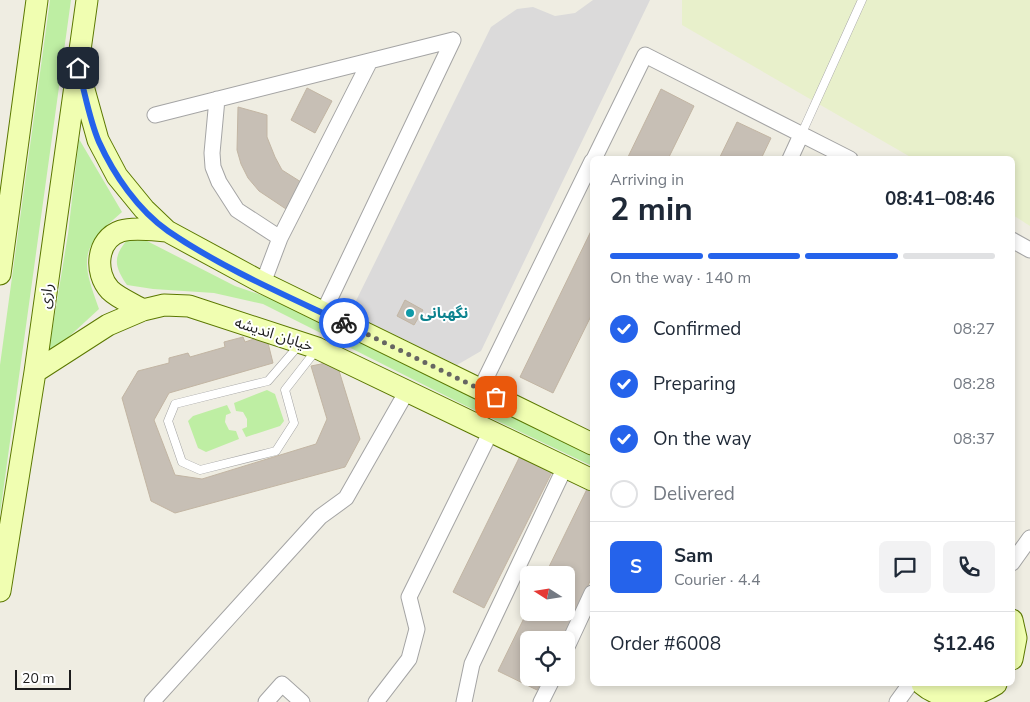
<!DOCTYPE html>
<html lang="en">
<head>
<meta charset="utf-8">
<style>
	:root { --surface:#fff; --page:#f2f2f3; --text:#1f2937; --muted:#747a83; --line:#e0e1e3; --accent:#2563eb }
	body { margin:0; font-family:"Nunito Sans","Noto Sans Arabic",sans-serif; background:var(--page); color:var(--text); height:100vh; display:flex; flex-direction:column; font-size:19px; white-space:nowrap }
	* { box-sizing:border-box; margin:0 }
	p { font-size:16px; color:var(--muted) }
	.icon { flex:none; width:28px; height:28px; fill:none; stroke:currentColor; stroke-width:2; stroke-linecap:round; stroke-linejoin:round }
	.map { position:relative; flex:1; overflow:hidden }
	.details { position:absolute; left:590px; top:156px; width:425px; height:530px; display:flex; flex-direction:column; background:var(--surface); border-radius:8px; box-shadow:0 2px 8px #0003 }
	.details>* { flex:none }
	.needle { width:32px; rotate:282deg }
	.tools { position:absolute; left:520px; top:566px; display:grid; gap:10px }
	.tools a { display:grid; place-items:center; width:55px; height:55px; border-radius:8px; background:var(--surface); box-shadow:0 2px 8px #0003; font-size:25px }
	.scale { position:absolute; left:15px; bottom:12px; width:56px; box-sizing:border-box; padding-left:5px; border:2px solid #1d1d1d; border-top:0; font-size:14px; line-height:18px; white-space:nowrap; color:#1d1d1d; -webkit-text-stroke:4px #fff; paint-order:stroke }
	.pin { position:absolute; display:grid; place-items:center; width:42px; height:42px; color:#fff; margin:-21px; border-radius:10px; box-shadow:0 2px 8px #0006 }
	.courier { position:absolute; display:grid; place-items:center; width:50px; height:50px; margin:-25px; border:4px solid #2563eb; border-radius:50%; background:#fff; color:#222; box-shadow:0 1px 6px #0007 }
	.summary em { font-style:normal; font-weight:700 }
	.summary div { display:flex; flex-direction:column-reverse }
	.summary { display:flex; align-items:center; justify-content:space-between; height:85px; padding:0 20px }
	h1 { font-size:32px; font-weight:700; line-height:38px }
	.bar { display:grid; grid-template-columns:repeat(4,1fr); gap:8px 5px; align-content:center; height:60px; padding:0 20px }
	.bar i { height:6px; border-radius:4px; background:var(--line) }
	.bar .selected { background:var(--accent) }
	.bar p { grid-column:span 4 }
	.line { display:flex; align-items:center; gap:12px; padding:0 20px; border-top:1px solid var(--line) }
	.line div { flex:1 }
	.round { display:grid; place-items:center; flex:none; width:52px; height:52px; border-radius:8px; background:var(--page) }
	ol { padding:0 20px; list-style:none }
	li { display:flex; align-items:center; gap:15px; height:55px }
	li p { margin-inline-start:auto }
	li .icon { padding:5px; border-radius:50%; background:var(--accent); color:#fff; stroke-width:4 }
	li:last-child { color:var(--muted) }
	li i { width:28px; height:28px; border:2px solid var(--line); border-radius:50% }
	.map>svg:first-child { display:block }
</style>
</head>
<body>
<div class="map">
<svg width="1030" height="702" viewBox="0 0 1030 702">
	<rect width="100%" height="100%" fill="#efede2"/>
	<!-- residential -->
	<path fill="#dbdada" d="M593 0H650L481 351 457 365 350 313 491 27 517 9 533 7 555 16 575 13Z"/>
	<!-- farmland -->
	<path fill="#e8f0cb" d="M682 0H1030V226L1013 215 1012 159H914L682 25Z"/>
	<!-- grass -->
	<path fill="#beeea3" d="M50 0H71L0 514V365Z
		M79 139 122 212C79 249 81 259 99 309L48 356 68 234Z
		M127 240 147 241 235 286 270 298 592 456V466L466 406 263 304 214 293 153 289 127 285C115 267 112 258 127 240Z
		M267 390 275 394 284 421 280 426 246 437 242 429 247 427V419L243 412 236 411 234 403Z
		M227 405 231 413 226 415 225 422 229 430 236 431 239 439 206 452 198 448 188 421 193 416Z"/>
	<!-- building -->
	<path fill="#c7bfb5" stroke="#c2b5a3" d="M307 88 332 101 315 133 291 120Z
		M661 89 694 106 668 159H627Z
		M238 107 267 115V137L275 157 282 170 301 182 286 209 259 191 248 178 241 164 237 150Z
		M737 122 771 138 761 159H719Z
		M592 229V314L553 393 520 377Z
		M405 300 423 310 414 325 397 316Z
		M266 335 273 363 169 393 154 420 175 475 202 479 316 444 327 419 311 366 336 361 360 439 345 467 175 513 151 501 122 398 138 371 169 363V358L188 353 190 357 225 347 224 342 243 337 245 342Z
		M522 452 554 468 484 608 453 592Z
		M589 485 592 487V577L562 640H529V678H543L537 690 498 671 529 608V612H566V575H545Z"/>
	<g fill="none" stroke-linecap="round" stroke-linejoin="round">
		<defs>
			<path id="lane" d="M801 135 862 0
				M300 344 268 381 175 404 168 421 182 462 200 470 276 451 294 423 285 390 317 349"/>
			<path id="street" d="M217 99 212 153 213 167 219 182 237 210 280 238
				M155 115 453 40
				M594 159 645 55 850 159
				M790 159 801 135
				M1012 240 1030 250
				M263 283 280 238 370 61
				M323 313 453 40
				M480 390 592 161
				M1012 563 1030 538
				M566 649 592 593
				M152 702 320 517 346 498 407 391
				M266 702 282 684 302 702
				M376 702 409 659 417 629 409 597 491 431
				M464 702 472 664 565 467
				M541 702 553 678
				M897 702 910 684"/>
			<path id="secondary" d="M78 68 98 140 117 176 144 209 167 231 263 283 592 444
				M0 274 37 0
				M143 310C133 304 118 298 110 290 94 273 96 239 121 231 134 227 153 230 167 231
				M35 372 108 325 143 310 164 305 189 306 317 348 592 480
				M0 591 35 372 87 0
				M1012 620 1016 638 1012 659
				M922 684C943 702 973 699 996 684"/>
		</defs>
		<!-- lane casing -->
		<use href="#lane" stroke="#a4a4a4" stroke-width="9"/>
		<!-- street casing -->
		<use href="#street" stroke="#a4a4a4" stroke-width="17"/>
		<!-- secondary casing -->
		<use href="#secondary" stroke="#5b7800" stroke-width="23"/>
		<!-- lane -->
		<use href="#lane" stroke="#fff" stroke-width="8"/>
		<!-- street -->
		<use href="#street" stroke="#fff" stroke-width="15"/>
		<!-- secondary -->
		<use href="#secondary" stroke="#f0feb1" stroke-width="21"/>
	</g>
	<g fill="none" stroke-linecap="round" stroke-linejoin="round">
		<!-- done -->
		<path stroke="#666662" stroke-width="5" stroke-dasharray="0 9" d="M344 323 496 397"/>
		<!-- route -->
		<path stroke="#2563eb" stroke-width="6" d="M78 68C85 92 89 119 99 142 114 175 138 210 168 231 222 268 285 295 344 323"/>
	</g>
	<!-- markers -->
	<circle fill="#0f9aa8" stroke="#fff" stroke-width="2" cx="410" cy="313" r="5"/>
	<g text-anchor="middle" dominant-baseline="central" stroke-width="4" stroke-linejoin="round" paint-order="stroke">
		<!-- street labels -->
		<g font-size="15" fill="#1d1d1d" stroke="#fff">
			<text transform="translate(46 296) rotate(-82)">رازی</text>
			<text transform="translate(274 334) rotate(18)">خیابان اندیشه</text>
		</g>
		<!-- culture labels -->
		<g font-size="15" font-weight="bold" fill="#0d838f" stroke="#fff" text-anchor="start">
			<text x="420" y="313">نگهبانی</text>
		</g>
	</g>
</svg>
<div class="tools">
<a><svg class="needle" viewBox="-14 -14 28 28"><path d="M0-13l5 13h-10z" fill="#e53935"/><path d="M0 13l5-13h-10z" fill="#747a83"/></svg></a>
<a><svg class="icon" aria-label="locate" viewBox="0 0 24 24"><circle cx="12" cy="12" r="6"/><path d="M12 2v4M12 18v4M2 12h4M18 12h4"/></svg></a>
</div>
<div class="scale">20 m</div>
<div class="pin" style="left:496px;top:397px;background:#ea580c"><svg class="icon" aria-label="bag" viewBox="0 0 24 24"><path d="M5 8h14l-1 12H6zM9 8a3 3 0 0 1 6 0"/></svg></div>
<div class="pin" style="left:78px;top:68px;background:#1f2937"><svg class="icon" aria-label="home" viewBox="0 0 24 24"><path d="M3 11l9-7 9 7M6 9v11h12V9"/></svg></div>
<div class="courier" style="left:344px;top:323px"><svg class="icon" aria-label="bike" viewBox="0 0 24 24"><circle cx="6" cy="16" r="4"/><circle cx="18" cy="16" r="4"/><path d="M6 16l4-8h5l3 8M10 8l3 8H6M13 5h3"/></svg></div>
<section class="details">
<div class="summary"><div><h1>2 min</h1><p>Arriving in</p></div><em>08:41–08:46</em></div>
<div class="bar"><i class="selected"></i><i class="selected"></i><i class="selected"></i><i></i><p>On the way · 140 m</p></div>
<ol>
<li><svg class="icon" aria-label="check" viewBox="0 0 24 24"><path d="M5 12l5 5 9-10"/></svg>Confirmed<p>08:27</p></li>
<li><svg class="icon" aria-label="check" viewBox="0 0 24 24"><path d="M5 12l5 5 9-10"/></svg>Preparing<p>08:28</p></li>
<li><svg class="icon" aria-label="check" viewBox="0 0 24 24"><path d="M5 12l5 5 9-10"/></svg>On the way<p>08:37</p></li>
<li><i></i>Delivered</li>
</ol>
<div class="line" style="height:90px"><b class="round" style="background:var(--accent);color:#fff">S</b><div><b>Sam</b><p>Courier · 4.4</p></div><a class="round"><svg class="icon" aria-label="chat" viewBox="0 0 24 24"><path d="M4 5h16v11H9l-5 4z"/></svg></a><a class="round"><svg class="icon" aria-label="phone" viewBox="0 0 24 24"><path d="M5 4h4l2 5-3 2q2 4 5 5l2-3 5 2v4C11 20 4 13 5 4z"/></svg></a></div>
<div class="line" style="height:65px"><div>Order #6008</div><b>$12.46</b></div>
</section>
</div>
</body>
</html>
